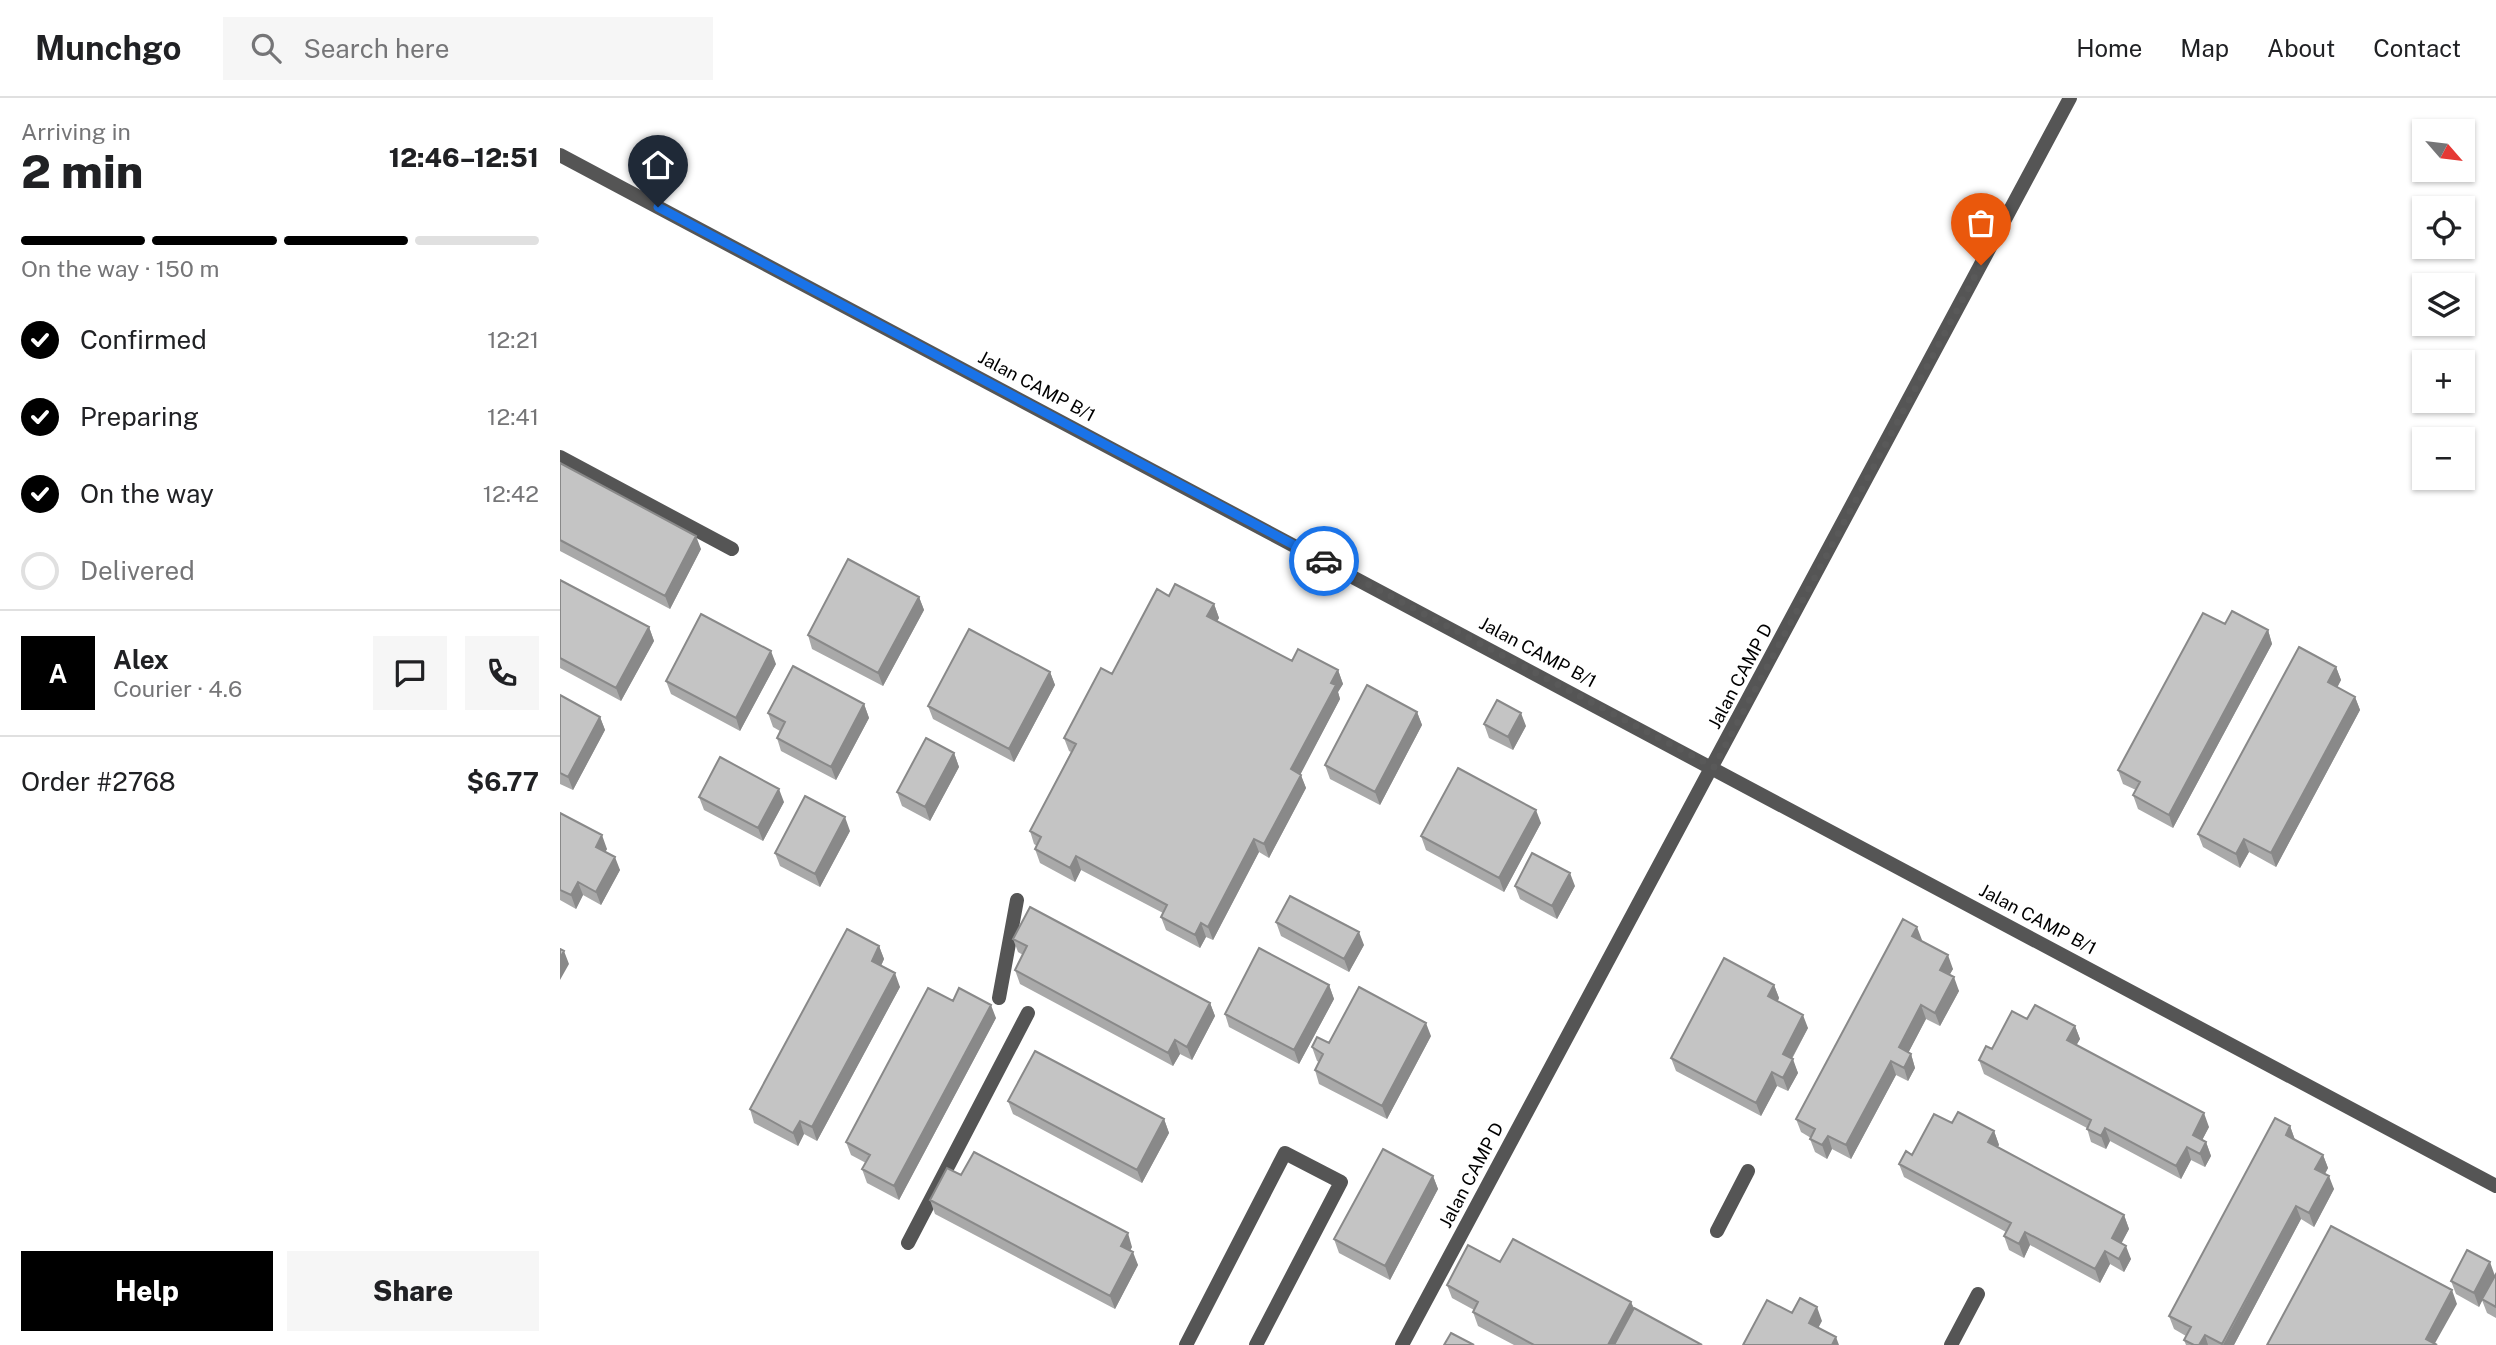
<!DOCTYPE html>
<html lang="en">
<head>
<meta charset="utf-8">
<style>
	:root { --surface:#fff; --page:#f6f6f6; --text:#202124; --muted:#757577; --line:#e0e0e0; --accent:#000 }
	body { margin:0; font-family:"Public Sans",sans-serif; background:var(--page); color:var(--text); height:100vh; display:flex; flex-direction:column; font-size:26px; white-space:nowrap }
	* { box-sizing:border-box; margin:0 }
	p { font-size:23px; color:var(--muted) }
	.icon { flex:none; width:38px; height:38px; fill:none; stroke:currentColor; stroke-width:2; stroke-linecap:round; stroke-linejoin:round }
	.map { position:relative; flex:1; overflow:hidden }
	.side { display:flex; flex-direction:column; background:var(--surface); width:560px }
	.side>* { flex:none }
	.needle { width:46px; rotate:118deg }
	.fabs { position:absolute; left:1852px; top:21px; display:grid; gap:14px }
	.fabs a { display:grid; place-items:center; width:63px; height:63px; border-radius:0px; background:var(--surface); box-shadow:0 2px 5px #0004; font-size:35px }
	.pin { position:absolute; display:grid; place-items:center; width:60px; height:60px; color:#fff; margin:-72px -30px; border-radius:50% 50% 50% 0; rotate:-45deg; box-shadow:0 0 7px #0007 }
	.pin .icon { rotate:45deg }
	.courier { position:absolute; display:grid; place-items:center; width:70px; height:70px; margin:-35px; border:5px solid #1a73e8; border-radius:50%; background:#fff; color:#222; box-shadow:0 2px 9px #0007 }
	.overview em { font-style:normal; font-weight:800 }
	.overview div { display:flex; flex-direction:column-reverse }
	.overview { display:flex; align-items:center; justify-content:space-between; height:119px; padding:0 21px }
	h1 { font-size:46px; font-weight:800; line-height:52px }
	.bar { display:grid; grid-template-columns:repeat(4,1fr); gap:10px 7px; align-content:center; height:84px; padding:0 21px }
	.bar i { height:9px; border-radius:5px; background:var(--line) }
	.bar .active { background:var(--accent) }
	.bar p { grid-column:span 4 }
	.line { display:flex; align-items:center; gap:18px; padding:0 21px; border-top:2px solid var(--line) }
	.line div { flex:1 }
	.round { display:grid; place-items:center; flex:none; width:74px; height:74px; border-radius:0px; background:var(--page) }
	ol { padding:0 21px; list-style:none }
	li { display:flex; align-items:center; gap:21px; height:77px }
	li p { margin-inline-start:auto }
	li .icon { padding:7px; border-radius:50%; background:var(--accent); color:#fff; stroke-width:4 }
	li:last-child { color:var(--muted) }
	li i { width:38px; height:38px; border:4px solid var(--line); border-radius:50% }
	.button { display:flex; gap:14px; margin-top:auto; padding:14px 21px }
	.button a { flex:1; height:80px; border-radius:0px; background:var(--accent); color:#fff; font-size:28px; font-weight:800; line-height:80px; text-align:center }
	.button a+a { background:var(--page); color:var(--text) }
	header { display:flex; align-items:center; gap:42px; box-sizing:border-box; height:98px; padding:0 35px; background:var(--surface); border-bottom:2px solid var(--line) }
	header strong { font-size:33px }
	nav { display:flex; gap:38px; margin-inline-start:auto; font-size:24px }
	.search { width:490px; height:63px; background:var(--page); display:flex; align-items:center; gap:18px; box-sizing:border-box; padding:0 24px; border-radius:0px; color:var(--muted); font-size:26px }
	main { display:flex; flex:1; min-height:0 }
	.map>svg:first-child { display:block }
</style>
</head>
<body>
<header>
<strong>Munchgo</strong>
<div class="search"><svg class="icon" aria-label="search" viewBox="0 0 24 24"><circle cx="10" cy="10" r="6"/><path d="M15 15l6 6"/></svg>Search here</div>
<nav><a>Home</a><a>Map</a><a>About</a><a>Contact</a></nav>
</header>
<main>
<section class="side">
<div class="overview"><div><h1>2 min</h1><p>Arriving in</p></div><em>12:46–12:51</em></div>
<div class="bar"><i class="active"></i><i class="active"></i><i class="active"></i><i></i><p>On the way · 150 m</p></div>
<ol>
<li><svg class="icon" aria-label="check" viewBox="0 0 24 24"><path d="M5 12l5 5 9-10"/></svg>Confirmed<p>12:21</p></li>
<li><svg class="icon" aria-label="check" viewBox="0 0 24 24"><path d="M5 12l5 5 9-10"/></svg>Preparing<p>12:41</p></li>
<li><svg class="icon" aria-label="check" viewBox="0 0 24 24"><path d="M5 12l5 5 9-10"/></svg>On the way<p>12:42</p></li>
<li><i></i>Delivered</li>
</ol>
<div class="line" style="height:126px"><b class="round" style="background:var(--accent);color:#fff">A</b><div><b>Alex</b><p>Courier · 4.6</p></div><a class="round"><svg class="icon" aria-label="chat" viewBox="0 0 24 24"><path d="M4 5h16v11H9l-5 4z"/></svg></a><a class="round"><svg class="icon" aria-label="phone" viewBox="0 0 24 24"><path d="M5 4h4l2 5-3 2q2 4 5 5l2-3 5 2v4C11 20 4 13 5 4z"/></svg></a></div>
<div class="line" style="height:91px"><div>Order #2768</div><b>$6.77</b></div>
<div class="button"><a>Help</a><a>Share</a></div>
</section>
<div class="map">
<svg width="1936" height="1247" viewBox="0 0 1936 1247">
	<rect width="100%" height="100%" fill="#fff"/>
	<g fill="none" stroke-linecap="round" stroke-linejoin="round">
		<!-- lane -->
		<path stroke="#555" stroke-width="14" d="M0 359 172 451
			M439 900 457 802
			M1157 1133 1188 1073
			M348 1145 468 915
			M626 1247 725 1055 781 1084 696 1247
			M1391 1247 1418 1196"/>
		<!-- street -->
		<path stroke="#555" stroke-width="14" d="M0 57 1936 1088
			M842 1247 1510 0"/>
	</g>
	<!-- wall -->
	<path fill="#a9a9a9" d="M0 365 141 451 110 511 0 453Z
		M0 482 89 529 94 543 61 603 0 570Z
		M609 498 654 506 659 520 657 523 732 563 778 572 783 586 778 594 780 601 740 676 746 690 709 760 699 754 653 842 646 839 640 850 606 832 601 819 603 815 521 772 515 784 480 765 475 751 477 748 474 746 470 733 511 654 509 653 504 640 552 576Z
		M359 499 364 512 323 588 252 551 248 537Z
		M1665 526 1708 532 1712 546 1613 730 1578 711 1573 697 1576 692 1563 686 1558 672Z
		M216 566 180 633 111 596 106 583Z
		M1776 569 1781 582 1777 589 1795 599 1800 612 1716 769 1689 754 1680 770 1643 749 1638 736Z
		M490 574 495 587 454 664 373 621 368 608Z
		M0 597 40 619 45 632 13 692 0 686Z
		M304 606 309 620 276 682 221 653 217 640 220 633 213 629 208 615Z
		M857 614 862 627 820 707 770 681 765 667Z
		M924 626 966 628 953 652 929 640Z
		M394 655 399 669 370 723 342 708 337 694Z
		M139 699 224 704 203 743 144 712Z
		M0 715 47 751 45 754 60 772 41 807 23 797 16 811 0 802Z
		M981 725 944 794 866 752 861 738Z
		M290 733 260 789 220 768 215 755Z
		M955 788H1015L997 821 960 801Z
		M716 824 804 847 789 874 721 838Z
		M453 841 650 905 655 918 632 962 620 956 613 968 460 886 455 872 463 857 458 854Z
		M1362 842V843L1393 871 1389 877 1399 893 1380 928 1366 921 1348 955 1351 956 1355 970 1348 983 1336 977 1291 1061 1272 1051 1267 1061 1255 1054 1250 1041 1251 1040 1241 1034 1236 1021Z
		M319 848 324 861 321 868 340 889 257 1043 244 1036 238 1048 194 1025 190 1011Z
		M769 887 774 901 739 966 669 929 665 916Z
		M1214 887 1219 900 1218 903 1248 930 1232 961 1238 975 1228 993 1217 988 1201 1018 1116 973 1111 960Z
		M393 903 436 920 339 1102 307 1085 302 1071 306 1065 291 1057 286 1044Z
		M1467 921 1515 928 1520 941 1516 947 1649 1029 1642 1042 1646 1044 1651 1058 1645 1069 1631 1062 1621 1081 1550 1043 1546 1051 1531 1044 1527 1030 1424 976 1419 962Z
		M871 938 827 1021 759 986 755 972 759 964 757 963 752 949 769 945Z
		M448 1003 604 1021 609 1035 582 1085 453 1016Z
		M1392 1025 1434 1033 1439 1047 1437 1049 1564 1117 1569 1131 1561 1145 1571 1161 1564 1174 1550 1166 1540 1185 1470 1147 1464 1160 1449 1152 1444 1138 1446 1134 1344 1079 1339 1066Z
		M1730 1028 1735 1042 1763 1057 1768 1070 1765 1076 1774 1091 1754 1129 1741 1121 1674 1247H1626L1624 1242 1626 1238 1614 1231 1609 1218Z
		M401 1077 572 1149 570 1152 578 1167 555 1211 375 1116 370 1102Z
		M873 1078 878 1091 830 1182 779 1155 774 1141Z
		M940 1164 1071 1204 1074 1210 1142 1247H954L918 1228 913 1214 914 1212 892 1200 887 1187Z
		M1936 1176V1220L1927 1215 1922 1202 1919 1209 1896 1196 1891 1183 1935 1177Z"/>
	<!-- shaded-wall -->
	<path fill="#898989" d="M136 438 141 451 110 511 105 498Z
		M359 499 364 512 323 588 318 575Z
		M654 506 659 520 652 532 647 518Z
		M89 529 94 543 61 603 56 590Z
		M1708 532 1712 546 1613 730 1609 717Z
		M211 553 216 566 180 633 176 620Z
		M1776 569 1781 582 1773 598 1768 584Z
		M778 572 783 586 778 594 780 601 736 685 731 671Z
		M490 574 495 587 454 664 449 651Z
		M1795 599 1800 612 1716 769 1711 755Z
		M304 606 309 620 276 682 271 669Z
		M857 614 862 627 820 707 815 694Z
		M961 615 966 628 953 652 948 639Z
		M40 619 45 632 13 692 8 679Z
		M394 655 399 669 370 723 365 709Z
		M741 677 746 690 709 760 704 746Z
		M219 691 224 704 203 743 198 730Z
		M976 712 981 725 944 794 939 780Z
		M285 719 290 733 260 789 255 776Z
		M42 737 47 751 41 762 36 749Z
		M694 741 699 754 653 842 648 829Z
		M1684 741 1689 754 1680 770 1676 756Z
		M516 758 521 772 515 784 510 770Z
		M55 759 60 772 41 807 36 794Z
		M1010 775 1015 788 997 821 992 808Z
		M18 784 23 797 16 811 11 797Z
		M641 825 646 839 640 850 635 837Z
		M1357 829 1362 842 1357 852 1352 838Z
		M799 834 804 847 789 874 784 861Z
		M319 848 324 861 317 876 312 863Z
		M4 853 9 866 0 882V860Z
		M1388 857 1393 871 1385 885 1380 872Z
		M335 875 340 889 257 1043 252 1029Z
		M1394 879 1399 893 1380 928 1375 915Z
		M769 887 774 901 739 966 734 952Z
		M1214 887 1219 900 1213 912 1208 898Z
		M650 905 655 918 632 962 627 949Z
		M431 907 436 920 339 1102 334 1088Z
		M1361 907 1366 921 1344 963 1339 949Z
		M1243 917 1248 930 1227 969 1223 956Z
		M866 925 871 938 827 1021 822 1008Z
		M1515 928 1520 941 1512 955 1507 942Z
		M615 942 620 956 613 968 608 955Z
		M1351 956 1355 970 1348 983 1344 970Z
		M1233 961 1238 975 1228 993 1223 980Z
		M1331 963 1336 977 1291 1061 1286 1047Z
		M1212 974 1217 988 1201 1018 1196 1005Z
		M1644 1015 1649 1029 1638 1050 1633 1037Z
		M604 1021 609 1035 582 1085 577 1072Z
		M240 1023 244 1036 238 1048 233 1035Z
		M1730 1028 1735 1042 1726 1037Z
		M1545 1030 1550 1043 1546 1051 1541 1038Z
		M1434 1033 1439 1047 1433 1058 1428 1044Z
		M1268 1038 1272 1051 1267 1061 1262 1047Z
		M1646 1044 1651 1058 1645 1069 1640 1056Z
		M1627 1049 1631 1062 1621 1081 1616 1068Z
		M1763 1057 1768 1070 1760 1084 1755 1071Z
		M873 1078 878 1091 830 1182 825 1168Z
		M1769 1078 1774 1091 1754 1129 1749 1115Z
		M1736 1108 1741 1121 1674 1247H1663Z
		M1564 1117 1569 1131 1557 1154 1552 1140Z
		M1465 1134 1470 1147 1464 1160 1459 1146Z
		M568 1135 572 1149 566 1161 561 1148Z
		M1566 1148 1571 1161 1564 1174 1559 1161Z
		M1545 1153 1550 1166 1540 1185 1535 1171Z
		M573 1154 578 1167 555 1211 550 1198Z
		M1930 1164 1935 1178 1919 1209 1914 1195Z
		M1892 1192 1897 1206 1874 1247 1866 1241Z
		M1071 1204 1076 1217 1060 1247H1048Z
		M1257 1209 1262 1223 1254 1238 1249 1225Z
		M1645 1237 1648 1247H1639Z
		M1276 1239 1279 1247H1272Z"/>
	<!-- building -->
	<path fill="#c4c4c4" stroke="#898989" stroke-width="2" d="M0 365 136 438 105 498 0 442Z
		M288 461 359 499 318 575 248 537Z
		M0 482 89 529 56 590 0 560Z
		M615 486 654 506 647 518 732 563 738 551 778 572 771 585 776 587 731 671 741 677 704 746 694 741 648 829 641 825 635 837 601 819 607 807 516 758 510 770 475 751 481 739 470 733 516 646 504 640 541 570 552 576 597 491 609 498Z
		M1672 513 1708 532 1609 717 1573 697 1580 684 1558 672 1643 515 1665 526Z
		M141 516 211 553 176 620 106 583Z
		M409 531 490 574 449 651 368 608Z
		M1739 549 1776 569 1768 584 1795 599 1711 755 1684 741 1676 756 1638 736Z
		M233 568 304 606 271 669 217 640 225 624 208 615Z
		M807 587 857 614 815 694 765 667Z
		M0 597 40 619 8 679 0 675Z
		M937 602 961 615 948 639 924 626Z
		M366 640 394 655 365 709 337 694Z
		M160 659 219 691 198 730 139 699Z
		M898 670 976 712 939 780 861 738Z
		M245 698 285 719 255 776 215 755Z
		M0 715 42 737 36 749 55 759 36 794 18 784 11 797 0 792Z
		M972 755 1010 775 992 808 955 788Z
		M730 798 799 834 784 861 716 824Z
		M470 809 650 905 627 949 615 942 608 955 455 872 467 848 453 841Z
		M1343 821 1357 829 1352 838 1388 857 1380 872 1394 879 1375 915 1361 907 1339 949 1351 956 1344 970 1331 963 1286 1047 1268 1038 1262 1047 1250 1041 1255 1031 1236 1021Z
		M287 831 319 848 312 863 335 875 252 1029 240 1023 233 1035 190 1011Z
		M699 850 769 887 734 952 665 916Z
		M0 851 4 853 0 860Z
		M1164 860 1214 887 1208 898 1243 917 1223 956 1233 961 1223 980 1212 974 1196 1005 1111 960Z
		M799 889 866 925 822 1008 755 972 763 956 752 949 757 939 769 945Z
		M368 890 393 903 399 890 431 907 334 1088 302 1071 310 1057 286 1044Z
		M1475 907 1515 928 1507 942 1644 1015 1633 1037 1646 1044 1640 1056 1627 1049 1616 1068 1545 1030 1541 1038 1527 1031 1531 1022 1419 962 1426 948 1432 951 1452 913 1467 921Z
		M475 953 604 1021 577 1072 448 1003Z
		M1398 1014 1434 1033 1428 1044 1564 1117 1552 1140 1566 1148 1559 1161 1545 1153 1535 1171 1465 1134 1459 1146 1444 1138 1451 1125 1339 1066 1346 1053 1352 1057 1374 1016 1392 1025Z
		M1715 1020 1730 1028 1726 1037 1763 1057 1755 1071 1769 1078 1749 1115 1736 1108 1662 1246 1645 1237 1639 1247H1634L1624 1242 1631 1229 1609 1218Z
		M823 1051 873 1078 825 1168 774 1141Z
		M414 1054 568 1135 561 1148 573 1154 550 1198 370 1102 387 1070 401 1077Z
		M1771 1128 1892 1192 1866 1241 1877 1247H1707Z
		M953 1141 1071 1204 1048 1247H974L913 1214 918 1204 887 1187 908 1147 940 1164Z
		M1907 1152 1930 1164 1914 1195 1891 1183Z
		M1936 1176V1209L1922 1201Z
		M1240 1200 1257 1209 1249 1225 1276 1239 1272 1247H1183L1207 1202 1232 1215Z
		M1074 1210 1142 1247H1054Z
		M891 1235 914 1247H884Z"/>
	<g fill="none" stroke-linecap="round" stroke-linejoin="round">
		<!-- done -->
		<path stroke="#595959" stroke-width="7" stroke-dasharray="0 12.6" d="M764 463 1154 669 1421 167"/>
		<!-- route -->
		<path stroke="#1a73e8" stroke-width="9" d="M98 109 764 463"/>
	</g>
	<g text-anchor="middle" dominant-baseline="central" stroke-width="7" stroke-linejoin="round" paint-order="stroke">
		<!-- street labels -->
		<g font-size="18" fill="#000" stroke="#fff">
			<text transform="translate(477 288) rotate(28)">Jalan CAMP B/1</text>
			<text transform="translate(978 554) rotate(28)">Jalan CAMP B/1</text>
			<text transform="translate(1180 578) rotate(-62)">Jalan CAMP D</text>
			<text transform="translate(1478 821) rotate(28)">Jalan CAMP B/1</text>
			<text transform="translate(911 1077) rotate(-62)">Jalan CAMP D</text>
		</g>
	</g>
</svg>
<div class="fabs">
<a><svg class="needle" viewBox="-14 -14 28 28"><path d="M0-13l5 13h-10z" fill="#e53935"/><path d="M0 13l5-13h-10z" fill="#757577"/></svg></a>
<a><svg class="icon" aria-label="locate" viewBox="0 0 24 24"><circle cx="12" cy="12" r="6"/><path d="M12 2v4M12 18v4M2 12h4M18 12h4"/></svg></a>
<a><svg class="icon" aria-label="layers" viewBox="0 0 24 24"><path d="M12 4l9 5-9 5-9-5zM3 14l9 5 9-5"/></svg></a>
<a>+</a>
<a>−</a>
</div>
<div class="pin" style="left:1421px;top:167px;background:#ea580c"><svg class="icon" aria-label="bag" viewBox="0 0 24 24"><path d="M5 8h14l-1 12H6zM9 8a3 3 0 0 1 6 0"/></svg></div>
<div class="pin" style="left:98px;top:109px;background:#1f2937"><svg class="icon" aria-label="home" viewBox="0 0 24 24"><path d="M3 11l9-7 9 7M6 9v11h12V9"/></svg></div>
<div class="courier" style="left:764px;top:463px"><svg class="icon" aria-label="car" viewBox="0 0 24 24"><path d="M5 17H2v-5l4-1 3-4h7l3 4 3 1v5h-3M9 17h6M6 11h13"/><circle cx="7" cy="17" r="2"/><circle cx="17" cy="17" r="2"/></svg></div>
</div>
</main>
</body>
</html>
